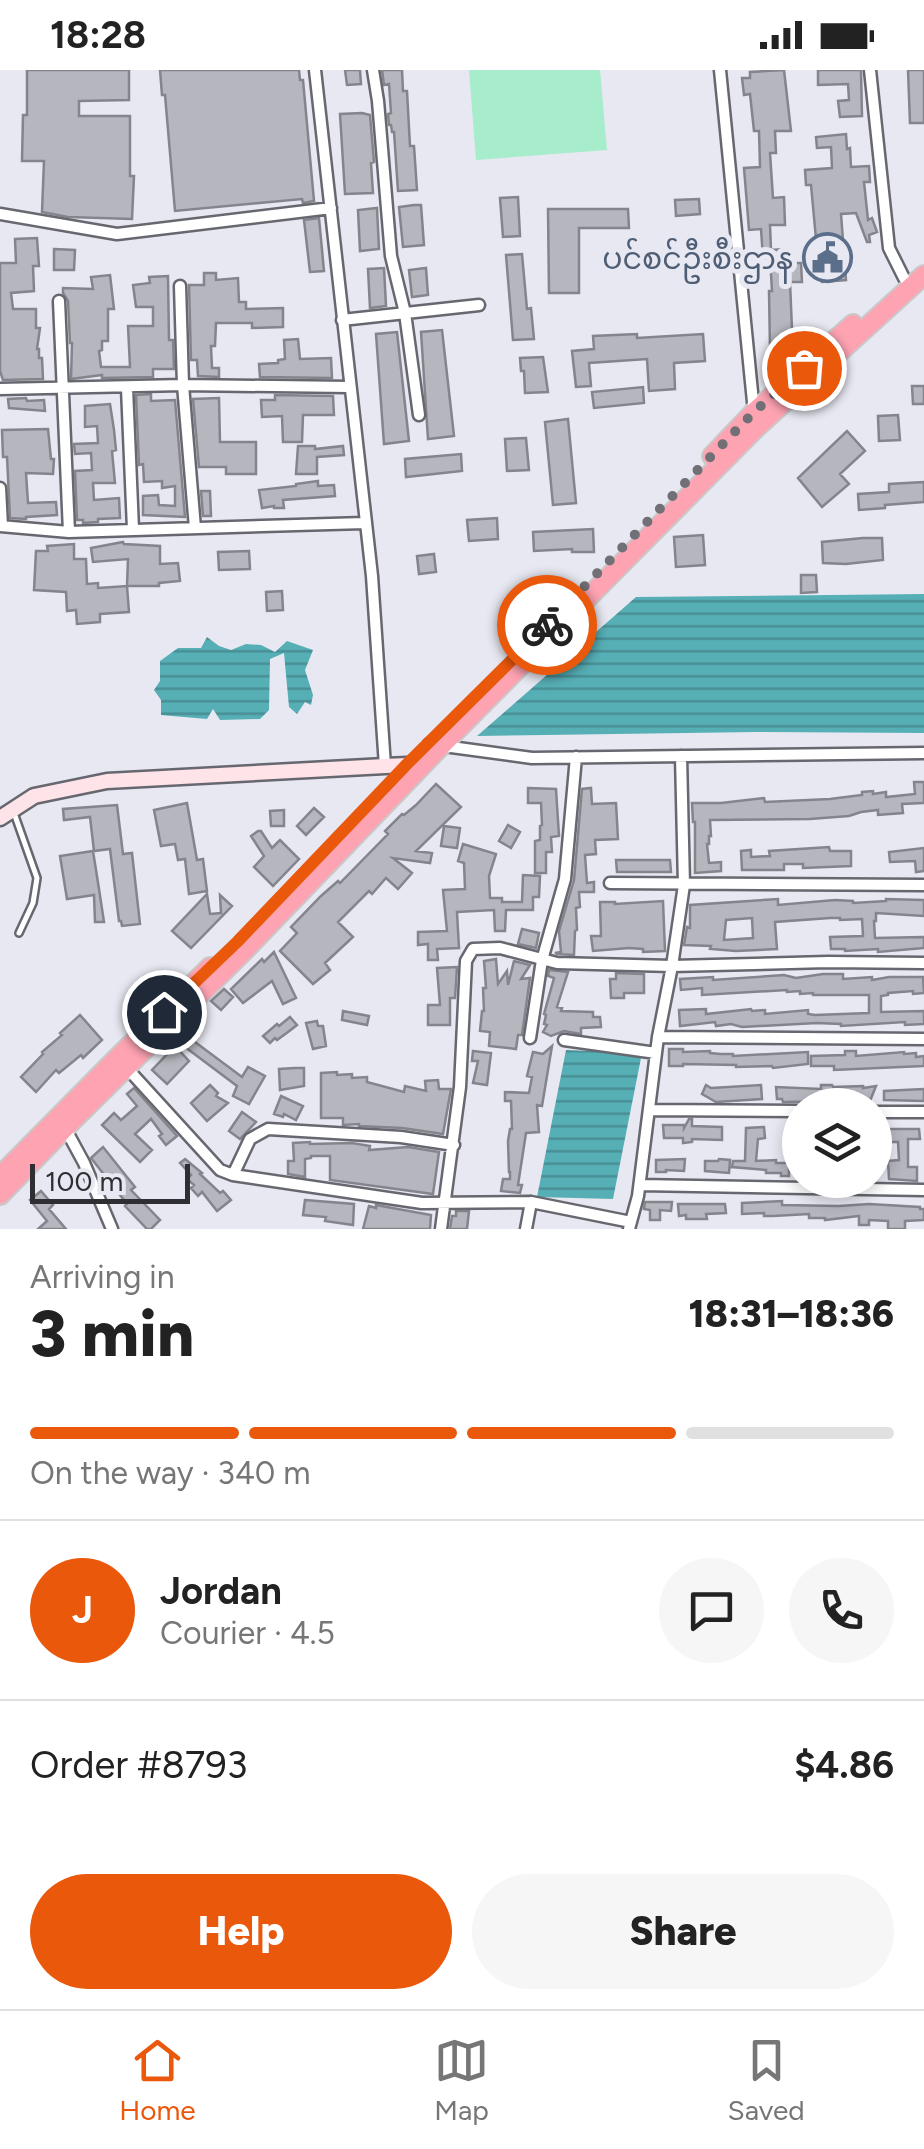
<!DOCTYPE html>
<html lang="en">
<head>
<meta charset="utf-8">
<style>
	:root { --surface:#fff; --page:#f6f6f6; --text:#222; --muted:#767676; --line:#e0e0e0; --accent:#ea580c }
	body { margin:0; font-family:Figtree,"Noto Sans Myanmar",sans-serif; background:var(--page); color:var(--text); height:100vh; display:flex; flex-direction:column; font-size:38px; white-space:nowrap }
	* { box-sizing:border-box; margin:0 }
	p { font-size:32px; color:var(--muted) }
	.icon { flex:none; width:55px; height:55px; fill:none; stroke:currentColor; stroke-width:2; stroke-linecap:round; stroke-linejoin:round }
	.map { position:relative; height:1159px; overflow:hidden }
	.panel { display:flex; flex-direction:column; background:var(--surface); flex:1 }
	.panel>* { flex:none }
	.tools { position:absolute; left:782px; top:1018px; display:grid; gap:20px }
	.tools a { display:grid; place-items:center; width:110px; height:110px; border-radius:50%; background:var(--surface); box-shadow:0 5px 15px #0003; font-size:50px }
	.scale { position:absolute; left:30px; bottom:25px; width:160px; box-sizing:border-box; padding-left:10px; border:5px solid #2f2f33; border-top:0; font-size:28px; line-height:35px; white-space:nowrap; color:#2f2f33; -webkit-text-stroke:8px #e8e8f2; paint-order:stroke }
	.pin { position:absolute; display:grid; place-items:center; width:85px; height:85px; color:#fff; margin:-42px; border:5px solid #fff; border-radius:50%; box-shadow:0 2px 10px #0007 }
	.courier { position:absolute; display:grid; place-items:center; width:100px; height:100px; margin:-50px; border:8px solid #ea580c; border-radius:50%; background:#fff; color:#222; box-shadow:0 2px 12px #0007 }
	.overview em { font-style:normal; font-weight:800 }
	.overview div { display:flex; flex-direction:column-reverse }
	.overview { display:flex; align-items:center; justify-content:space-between; height:170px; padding:0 30px }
	h1 { font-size:65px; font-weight:800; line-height:75px }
	.bar { display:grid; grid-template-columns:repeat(4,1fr); gap:15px 10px; align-content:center; height:120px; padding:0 30px }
	.bar i { height:12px; border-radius:8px; background:var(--line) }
	.bar .on { background:var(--accent) }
	.bar p { grid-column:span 4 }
	.line { display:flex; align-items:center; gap:25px; padding:0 30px; border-top:2px solid var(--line) }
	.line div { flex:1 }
	.round { display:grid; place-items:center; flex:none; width:105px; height:105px; border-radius:52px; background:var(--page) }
	.cta { display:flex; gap:20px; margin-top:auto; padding:20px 30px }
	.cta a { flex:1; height:115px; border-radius:60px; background:var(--accent); color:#fff; font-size:40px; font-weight:800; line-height:115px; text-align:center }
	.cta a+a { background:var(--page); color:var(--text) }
	.status { display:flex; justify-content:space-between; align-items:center; height:70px; padding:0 50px; background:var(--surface); direction:ltr }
	.status svg { height:28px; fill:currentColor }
	.tab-bar { display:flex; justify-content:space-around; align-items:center; height:140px; border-top:2px solid var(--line); background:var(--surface); font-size:28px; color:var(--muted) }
	.tab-bar a { display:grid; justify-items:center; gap:5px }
	.tab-bar .on { color:var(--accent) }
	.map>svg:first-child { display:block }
</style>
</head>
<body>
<div class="status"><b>18:28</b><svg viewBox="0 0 49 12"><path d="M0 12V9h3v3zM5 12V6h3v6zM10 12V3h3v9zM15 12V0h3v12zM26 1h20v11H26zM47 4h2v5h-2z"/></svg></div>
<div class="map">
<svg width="924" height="1159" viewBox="0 0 924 1159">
	<defs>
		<pattern id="water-rules" width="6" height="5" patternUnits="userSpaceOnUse" patternTransform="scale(2.5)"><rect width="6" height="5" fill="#57afb6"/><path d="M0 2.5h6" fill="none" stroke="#488f95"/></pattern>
	</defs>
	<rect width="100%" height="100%" fill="#e8e8f2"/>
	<!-- green -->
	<path fill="#a7edcc" d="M469 0H600L607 80 476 90Z"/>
	<!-- water -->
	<path fill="url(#water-rules)" d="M924 524V663L757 662 477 666 636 527Z
		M207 567 219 576 231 580 246 574 261 575 275 582 287 571 313 580 305 600 313 625 311 635 305 632 297 644 289 637 284 583 270 589 269 640 260 649 220 650 213 639 207 649 161 645V630L154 620 160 611V591L178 578H201Z
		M566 980 642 983 613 1129 537 1127Z"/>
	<!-- building -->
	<path fill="#b6b6bf" stroke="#84848d" stroke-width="2.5" fill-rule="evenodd" d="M27 0H129V30L79 31V46H130V106H134L132 149 68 147 42 142 44 91H22L23 45H27Z
		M160 0H299L300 10H303L314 131 303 133 302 129 175 141 165 25H162Z
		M345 0H360L361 14 347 15Z
		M382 0H402L403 21H407L410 76H414L417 120 398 121 394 62H392L391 55H389L388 44 391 43 389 14 384 15Z
		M784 0 791 61H775L776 83H770L773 128 784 127 785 155H770L771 180 783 179 784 193H801L802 212H790L792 259H797L798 278 770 279 769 221H772L770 188H763L761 159 749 160 744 98 760 97 759 61H754L750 24 744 25 742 8H750V2Z
		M818 0H861L862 46 840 47 838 31 849 30 848 14 818 15Z
		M908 0H924V53H910Z
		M362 43 370 45 374 92 371 93 373 123 345 124 340 44Z
		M846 64 847 79 850 78 851 97 869 96 870 112H864L868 150 872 148 877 162 869 165 870 172H867L856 143 841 144 846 210 822 212 819 169H816L811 115H806L805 100 832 98 831 77 817 78 816 67Z
		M518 127 520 166 503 167 500 128Z
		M699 129 700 144 676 146 675 130Z
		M414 135H421L424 175 403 177 399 137Z
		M377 138 379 179 360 181 358 140Z
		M548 139H628L629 158H579V223H549Z
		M319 148 324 201 310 202 304 150Z
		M37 168 39 196H33L34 221 11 223 13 239H36V258H40L37 279H39V288H42L43 309 3 310 0 301V193H16L15 169Z
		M54 179 75 180 74 200H54Z
		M522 184 527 239 531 238 534 269 513 270 506 185Z
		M384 198 386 236 370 238 368 199Z
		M426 198 428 225 412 227 409 200Z
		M204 203H216V210L238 208 239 232H246V239L283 238V257L252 258V253H216L215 276H211L212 298H219V307L198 306 197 290H191L189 215H204Z
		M110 205 114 239H108V271H102V280L99 281 101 297H130L128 256H153V237H136L133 215 150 213 149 207 168 206 169 270H173L174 299H153V307L102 308V305L71 309 72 273H70L68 231 63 223V218L93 219 91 207Z
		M442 260 454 366 428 369 421 262Z
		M397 262 409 371 384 374 376 264Z
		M637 264V268L703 264 705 291 674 293 675 319 649 321 647 289 589 293 591 316 576 317 572 281 594 279 593 266Z
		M298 269 300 289 331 288 332 308 260 307 259 294 278 293V290L285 289 284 270Z
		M543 287 548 322 525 323 524 301H521L520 288Z
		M912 316H924V334H913Z
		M643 317 644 333 594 338 592 322Z
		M151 324V331L175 330 185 447 143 445V426L158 425 159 435 175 436V416L162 418V411L144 412 143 394 139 395 136 325Z
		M275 325 333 326 334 345H303L302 372H283L282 346 262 347 261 330H275Z
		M26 328 27 331 44 330 45 341 9 338 8 329Z
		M219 328 220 372H256V404H226V397H199L193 329Z
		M110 334 114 360 116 380 112 381 115 413H93L94 430 119 428 120 448 98 449V452L83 453V450H77L75 401 92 400 91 383 75 384 74 374 98 373 97 356 85 357V336Z
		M898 345 900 370 879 371 878 346Z
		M568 349 576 433 553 435 545 352Z
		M48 359 51 389H54L53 404 26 403 28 433 56 432 57 445 26 447V449L10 448 7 387H3L2 360Z
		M847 361 865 381 840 404 849 414 822 437 798 408Z
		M526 368 529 400 507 401 505 369Z
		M298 376H315V379L343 376 344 385 317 387V404H296Z
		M461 384 462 401 406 407 405 389Z
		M318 411V416L334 415 335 426 283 430 284 438H274V436L262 438 259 420 296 416V414Z
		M924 412V432L885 435V438L859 440 858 424 889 422V414Z
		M201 421H210L211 446H203Z
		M497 448 498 469 469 471 467 450Z
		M593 459 594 482H572V479L534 481 533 462Z
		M703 465 705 495 676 497 674 467Z
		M863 468H882L883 490 846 494 823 493 822 472Z
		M123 472 124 474 160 476V494L178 493 180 511 159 513V516H127L128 489 93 492 91 478Z
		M74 474V489H86L87 514 98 513V518L127 516 129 542 100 544V552L77 554 76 540 67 541 66 522 34 520 36 481H48L47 476Z
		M249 481 250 499 219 500 218 482Z
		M434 484 436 502 419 504 417 486Z
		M801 505H816L817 522 801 523Z
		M282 521 283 540 267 541 266 522Z
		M914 712H924V733L902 734 903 743 878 745V740L861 742 849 746 810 749 710 750 711 766H709V774H707L709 793 721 792V801L695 803V752H693L692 733H721L764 728 765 732 830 729 862 725V722L873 721V724L886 722V727L915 724Z
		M436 714 461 737 416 781 432 783 430 793 393 788 412 803 398 819 386 808 372 824 369 821 338 852 353 867 325 893 330 900 313 914 280 881 297 863 291 857 321 826 338 811 340 813 388 764 385 761 402 744 404 745 416 735Z
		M528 718 556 719 559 766 551 767 552 782H546V803H535V771L540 770V756L542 755 541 733H528Z
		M591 718 592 734 616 733 618 769 595 770 596 784 585 785 587 813 594 812V822H579L580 837 576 838 577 860 575 861 574 885 558 884 555 883 561 882 559 861 574 810 582 719Z
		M187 733 197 790 203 789 207 821 189 824 185 789 178 790 175 774 161 776 154 740Z
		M117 735 123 784 132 783 140 854 122 856 121 851H119L110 779 94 781 90 747 64 750 63 739Z
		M314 738 324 747 306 765 297 756Z
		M284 740V756H271L270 741Z
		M508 755 520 762 511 778 499 771Z
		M444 756 460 758 457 778 441 776Z
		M258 761H261L272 778 280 770 299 789 273 816 254 797 264 786 251 766Z
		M463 774 496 784 489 806 490 828H502V832H522L523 805 540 806 539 827H533V840H506L505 861H495L494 840 457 842 459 878 437 879 438 890H428V874L418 875V862L447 861 443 820 465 819 464 793 458 791Z
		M829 777 830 781H851V796L803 798V794H784V800H742L741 781 751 780V787L770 786 769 781Z
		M924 778V801L916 802 915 791 890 792 889 782Z
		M93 781 99 819 104 852H95L94 825 67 829 60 786Z
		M616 790H670L671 802H617Z
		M207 824 210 844 221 843 220 825 232 836 191 878 172 861Z
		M778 829V835L835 830 853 831V833L886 831V829L924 830V846L876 843V851H874L875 868 924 867V878L878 882V879L845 881V879H831L830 867 863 866 862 849 840 850V848H830L775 852 777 879 736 881 710 879 711 876 684 875 687 857 690 858V835ZM752 848 753 868 724 870 726 850Z
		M663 831 665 881 643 882V879L629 878 593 881 591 866H601L600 832H615V834Z
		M522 859 539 863 536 878 518 874Z
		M274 882 296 928 283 934 272 911 243 933 231 919 262 889 264 892Z
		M496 889 498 914 507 901 508 915 514 891 530 895 521 909 530 908 522 965H518L516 979 489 976 490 962 480 961 482 941H484L483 918H486L484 891Z
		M457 897 455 928H450V955H428V935H440L437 898Z
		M549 900 568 902 557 937 562 938 561 941 593 942V947H600L601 957 581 958V964L564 961 551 966 543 962 547 955 544 954 546 945 544 944 554 908 548 906Z
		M616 903 644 904V923H624V928H611L610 909H616Z
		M823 904H843V909L872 907V910L889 907H923L924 923 913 924V921L888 923V925L881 926V942L924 941V954L905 955V952L841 956V954L817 953 742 957 731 954 716 956 715 952 680 956 679 940 706 939V944L751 939 752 941 765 940V944L808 940V944L815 945 869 943V925H813V923L800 924V921L787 922V920L702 925V918L681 920 680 909 713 907V910L784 905 796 908Z
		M224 919 233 927 221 940 211 931Z
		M343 941 369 946 367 955 342 950Z
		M80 945 102 970 83 988 81 985 59 1003 56 1000 36 1022 21 1007 43 984 42 982 62 965 60 963Z
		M290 947 297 955 288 962 277 970 275 968 270 973 263 966 277 954 279 956Z
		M317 951 318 956H323L326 976 313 979 306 953Z
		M191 969 242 1007 248 997 265 1006 249 1034 233 1026 237 1016 185 977Z
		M175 976 189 991 167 1014 152 1000Z
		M552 976 542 1036 537 1035 539 1062 526 1063 518 1115H522L520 1123 501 1121 503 1109H510V1102H509L508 1071 510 1059H512L511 1031H505V1022L529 1023 532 1007 527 1006 533 982 543 984Z
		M669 979H683V982L710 981V983L721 984H733V986L808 982V994L773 998 772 996 736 997V995L683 994V996H669Z
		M473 981 491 983 487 1015 473 1013 478 991H472Z
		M845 981H856V986L904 982V984L916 983V987L924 986V996L834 1000V996H811V986L845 985Z
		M295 998H304V1016L280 1020 279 999Z
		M337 1002V1005L352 1004V1008L367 1007V1012L404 1022 405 1016 426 1021 425 1011 438 1010 439 1019H451L443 1064 402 1058 359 1056V1054L343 1055V1048H321V1003Z
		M210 1015 218 1023 216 1026 228 1033 207 1051 191 1033Z
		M706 1015 711 1018 761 1015 762 1029 716 1032 702 1024Z
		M821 1015H832L833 1017 863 1016V1018L876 1016 870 1031 855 1025V1031L783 1032 782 1029H777L776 1017 821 1019Z
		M134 1018 177 1066 166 1075 159 1066 162 1064 151 1049 135 1064 152 1080 140 1092 102 1055 114 1043 121 1050 137 1036 127 1024Z
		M924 1019V1031L884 1030V1021Z
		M281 1026 303 1036 296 1050 284 1044 283 1047 274 1044Z
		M242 1042 256 1052 240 1069 229 1061Z
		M689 1049H692V1056L722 1057V1070L692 1069V1072L683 1073V1068H664L663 1055H684V1058Z
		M764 1057 765 1068 758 1069 756 1091 776 1090V1093H789V1106H781V1103H766V1100L732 1097 733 1091H745L746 1058Z
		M875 1059H919L920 1069H908V1097H917V1111L889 1109 888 1091 899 1090 898 1072H875Z
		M310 1072V1074L352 1073 370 1076 369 1080 408 1077 439 1082 433 1124 330 1110V1086H311V1088L305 1089V1107L288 1104V1091H294L293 1073Z
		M103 1077 135 1117 131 1120 160 1150 151 1159H147L125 1136 127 1134 91 1088Z
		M185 1089 202 1103 200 1104 220 1123 223 1121 231 1130 217 1141 202 1122 198 1126 191 1118 194 1115 187 1109 191 1105 180 1093Z
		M685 1089 684 1101 666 1100V1102H656V1090Z
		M719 1089 730 1090 729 1103 705 1101V1091H718Z
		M41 1121 53 1135 49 1139 66 1159H38L47 1151 30 1130Z
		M305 1130 354 1134 353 1155 325 1151 326 1147 303 1145Z
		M782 1131V1135L839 1136 869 1134 920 1137V1139H924V1150L905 1151V1159H888V1151L869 1150V1155H859V1146L825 1150V1148H809V1144L773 1146H764V1143L742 1144V1133Z
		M645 1132H672L671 1141 660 1140V1150H650V1140L644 1139Z
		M678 1134H725L726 1143 706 1144 707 1149H686V1145L679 1146Z
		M376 1135 431 1145 430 1159H363L369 1136 376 1138Z
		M456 1141H469L467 1159H450L452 1146H456Z"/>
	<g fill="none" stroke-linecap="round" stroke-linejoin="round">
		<defs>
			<path id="lane" d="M14 743 37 808 33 833 19 863"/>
			<path id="street" d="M315 0 372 506 385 696
				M373 0 378 31 391 186 405 243 419 345
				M720 0 754 342
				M870 0 889 178 904 208 912 217
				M0 144 117 164 331 138
				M180 216 183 315 195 458
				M59 231 69 462
				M342 250 479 235
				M127 318 133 459
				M0 319 183 315 349 317
				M0 418 2 456
				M0 456 69 462 364 453
				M429 674 532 688 924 683
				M610 813 924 815
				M658 967 924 969
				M530 968 542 890 565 809 576 687
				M564 970 656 983
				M126 997 220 1100 233 1105 422 1133 531 1132 631 1152
				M651 1040 800 1041
				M875 1042H924
				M65 1058 84 1093 112 1159
				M233 1105 250 1069 268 1059 401 1067 454 1075
				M640 1115 924 1120
				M441 1159 460 1017 466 891 473 879 500 878 557 893 672 896 828 892 924 893
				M526 1159 531 1132
				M629 1159 638 1126 658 967 672 896 684 815 681 686"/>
			<path id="secondary" d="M0 748 34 726 107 711 385 696 407 695 421 697"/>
			<path id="highway" d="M712 386 754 342 853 254
				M0 1106 116 989 210 897
				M0 1125 65 1058 245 880 441 676 757 357 924 205"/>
		</defs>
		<!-- lane casing -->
		<use href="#lane" stroke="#67676f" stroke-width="10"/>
		<!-- street casing -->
		<use href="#street" stroke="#67676f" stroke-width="15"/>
		<!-- secondary casing -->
		<use href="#secondary" stroke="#67676f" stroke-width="19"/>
		<!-- highway casing -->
		<use href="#highway" stroke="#c9c9ca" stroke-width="22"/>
		<!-- lane -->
		<use href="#lane" stroke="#fff" stroke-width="5"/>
		<!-- street -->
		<use href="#street" stroke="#fff" stroke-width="10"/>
		<!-- secondary -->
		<use href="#secondary" stroke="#fee3e8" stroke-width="14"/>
		<!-- highway -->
		<use href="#highway" stroke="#fda3b2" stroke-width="18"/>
	</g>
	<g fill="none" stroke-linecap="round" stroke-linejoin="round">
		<!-- done -->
		<path stroke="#707076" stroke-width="10" stroke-dasharray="0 18" d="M547 555 754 342 804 298"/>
		<!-- route -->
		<path stroke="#ea580c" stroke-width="12" d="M164 942 237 872 407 694 547 555"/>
	</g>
	<!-- icons -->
	<defs>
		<symbol id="civic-ring" viewBox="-11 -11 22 22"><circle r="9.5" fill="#e8e8f2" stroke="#5c6f8a" stroke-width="1.5"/><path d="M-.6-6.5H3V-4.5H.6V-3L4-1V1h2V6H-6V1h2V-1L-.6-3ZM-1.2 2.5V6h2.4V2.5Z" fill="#5c6f8a"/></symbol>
	</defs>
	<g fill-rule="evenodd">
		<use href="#civic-ring" x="800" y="160" width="55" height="55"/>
	</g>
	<g text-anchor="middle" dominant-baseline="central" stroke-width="10" stroke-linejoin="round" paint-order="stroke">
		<!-- service labels -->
		<g font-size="30" fill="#4e5e75" stroke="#e8e8f2" text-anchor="end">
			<text x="793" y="188">ပင်စင်ဦးစီးဌာန</text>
		</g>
	</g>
</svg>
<div class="tools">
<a><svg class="icon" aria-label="layers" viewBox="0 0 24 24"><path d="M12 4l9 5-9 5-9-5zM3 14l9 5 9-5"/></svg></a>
</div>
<div class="scale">100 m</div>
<div class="pin" style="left:804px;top:298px;background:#ea580c"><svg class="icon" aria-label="bag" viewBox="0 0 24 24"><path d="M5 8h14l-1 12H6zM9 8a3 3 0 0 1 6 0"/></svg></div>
<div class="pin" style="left:164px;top:942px;background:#1f2937"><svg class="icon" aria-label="home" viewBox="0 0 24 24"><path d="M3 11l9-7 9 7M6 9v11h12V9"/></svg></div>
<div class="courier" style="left:547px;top:555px"><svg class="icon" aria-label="bike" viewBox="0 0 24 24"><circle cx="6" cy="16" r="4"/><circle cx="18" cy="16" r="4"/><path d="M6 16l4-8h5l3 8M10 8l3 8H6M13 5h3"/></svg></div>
</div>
<section class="panel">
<div class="overview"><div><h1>3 min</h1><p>Arriving in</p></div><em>18:31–18:36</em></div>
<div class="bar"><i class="on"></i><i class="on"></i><i class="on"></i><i></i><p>On the way · 340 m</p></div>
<div class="line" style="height:180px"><b class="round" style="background:var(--accent);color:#fff">J</b><div><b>Jordan</b><p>Courier · 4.5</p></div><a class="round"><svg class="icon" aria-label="chat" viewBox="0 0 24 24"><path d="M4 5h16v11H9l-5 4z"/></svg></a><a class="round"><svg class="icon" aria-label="phone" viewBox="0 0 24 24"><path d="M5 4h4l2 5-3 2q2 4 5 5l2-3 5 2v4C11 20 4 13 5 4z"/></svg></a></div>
<div class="line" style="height:130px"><div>Order #8793</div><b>$4.86</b></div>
<div class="cta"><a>Help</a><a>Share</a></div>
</section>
<nav class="tab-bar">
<a class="on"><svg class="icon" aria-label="home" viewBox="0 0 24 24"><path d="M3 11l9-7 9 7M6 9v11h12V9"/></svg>Home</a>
<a><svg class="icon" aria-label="map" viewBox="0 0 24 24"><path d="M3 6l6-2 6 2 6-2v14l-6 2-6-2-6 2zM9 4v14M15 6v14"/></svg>Map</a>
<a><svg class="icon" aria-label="saved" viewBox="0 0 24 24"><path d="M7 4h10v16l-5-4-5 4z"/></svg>Saved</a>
</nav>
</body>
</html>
